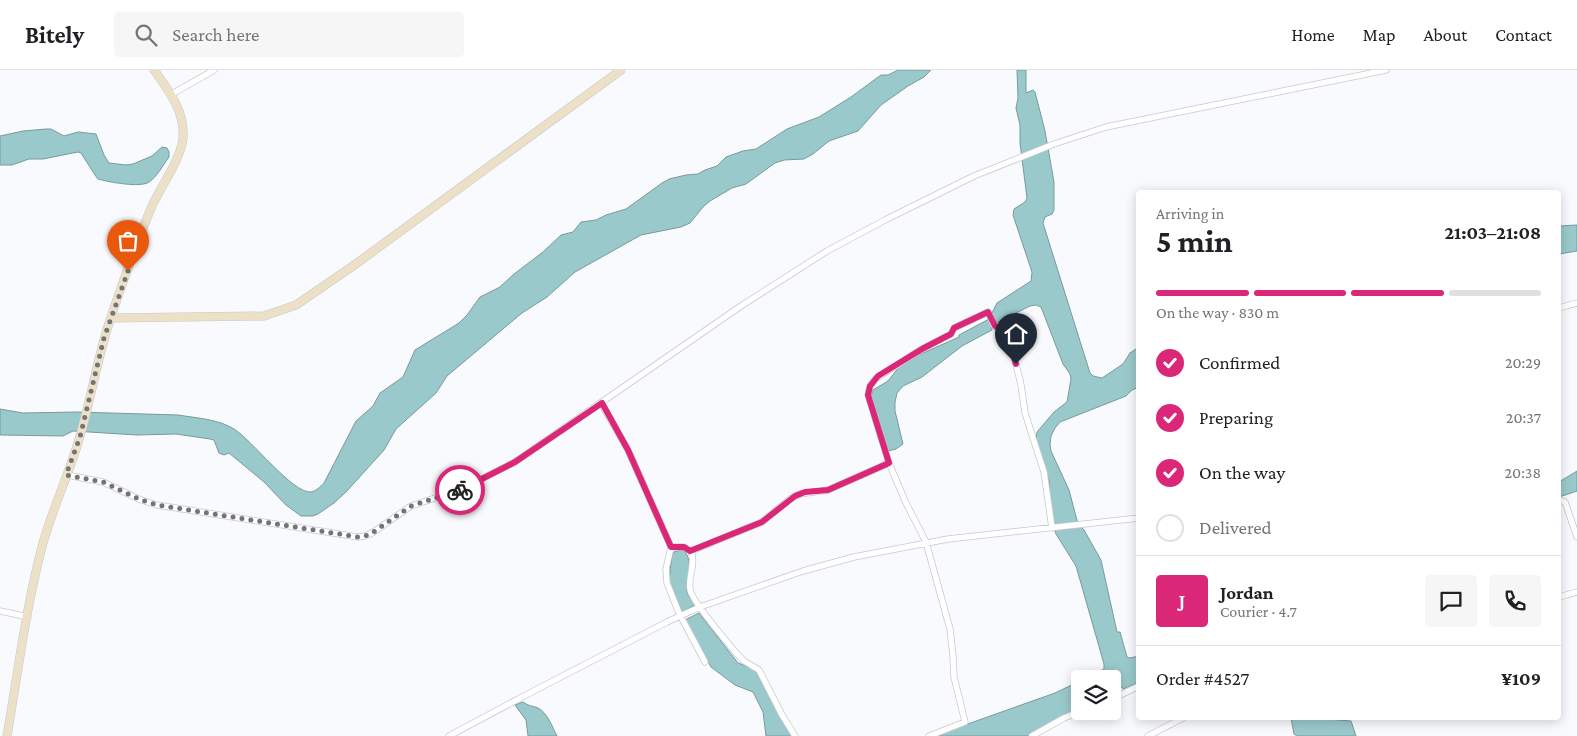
<!DOCTYPE html>
<html lang="en">
<head>
<meta charset="utf-8">
<style>
	:root { --surface:#fff; --page:#f6f6f6; --text:#202124; --muted:#757577; --line:#e0e0e0; --accent:#db2777 }
	body { margin:0; font-family:"Crimson Pro",serif; background:var(--page); color:var(--text); height:100vh; display:flex; flex-direction:column; font-size:19px; white-space:nowrap }
	* { box-sizing:border-box; margin:0 }
	p { font-size:16px; color:var(--muted) }
	.icon { flex:none; width:28px; height:28px; fill:none; stroke:currentColor; stroke-width:2; stroke-linecap:round; stroke-linejoin:round }
	.map { position:relative; flex:1; overflow:hidden }
	.panel { position:absolute; left:1136px; top:120px; width:425px; height:530px; display:flex; flex-direction:column; background:var(--surface); border-radius:5px; box-shadow:0 2px 12px #0003 }
	.panel>* { flex:none }
	.buttons { position:absolute; left:1071px; top:600px; display:grid; gap:10px }
	.buttons a { display:grid; place-items:center; width:50px; height:50px; border-radius:5px; background:var(--surface); box-shadow:0 2px 12px #0003; font-size:25px }
	.pin { position:absolute; display:grid; place-items:center; width:42px; height:42px; color:#fff; margin:-51px -21px; border-radius:50% 50% 50% 0; rotate:-45deg; box-shadow:0 0 5px #0007 }
	.pin .icon { rotate:45deg }
	.courier { position:absolute; display:grid; place-items:center; width:50px; height:50px; margin:-25px; border:4px solid #db2777; border-radius:50%; background:#fff; color:#222; box-shadow:0 1px 6px #0007 }
	.overview em { font-style:normal; font-weight:700 }
	.overview div { display:flex; flex-direction:column-reverse }
	.overview { display:flex; align-items:center; justify-content:space-between; height:85px; padding:0 20px }
	h1 { font-size:32px; font-weight:700; line-height:38px }
	.bar { display:grid; grid-template-columns:repeat(4,1fr); gap:8px 5px; align-content:center; height:60px; padding:0 20px }
	.bar i { height:6px; border-radius:4px; background:var(--line) }
	.bar .on { background:var(--accent) }
	.bar p { grid-column:span 4 }
	.line { display:flex; align-items:center; gap:12px; padding:0 20px; border-top:1px solid var(--line) }
	.line div { flex:1 }
	.round { display:grid; place-items:center; flex:none; width:52px; height:52px; border-radius:5px; background:var(--page) }
	ol { padding:0 20px; list-style:none }
	li { display:flex; align-items:center; gap:15px; height:55px }
	li p { margin-inline-start:auto }
	li .icon { padding:5px; border-radius:50%; background:var(--accent); color:#fff; stroke-width:4 }
	li:last-child { color:var(--muted) }
	li i { width:28px; height:28px; border:2px solid var(--line); border-radius:50% }
	header { display:flex; align-items:center; gap:30px; box-sizing:border-box; height:70px; padding:0 25px; background:var(--surface); border-bottom:1px solid var(--line) }
	header strong { font-size:24px }
	nav { display:flex; gap:28px; margin-inline-start:auto; font-size:18px }
	.search { width:350px; height:45px; background:var(--page); display:flex; align-items:center; gap:12px; box-sizing:border-box; padding:0 18px; border-radius:5px; color:var(--muted); font-size:19px }
	.map>svg:first-child { display:block }
</style>
</head>
<body>
<header>
<strong>Bitely</strong>
<div class="search"><svg class="icon" aria-label="search" viewBox="0 0 24 24"><circle cx="10" cy="10" r="6"/><path d="M15 15l6 6"/></svg>Search here</div>
<nav><a>Home</a><a>Map</a><a>About</a><a>Contact</a></nav>
</header>
<div class="map">
<svg width="1577" height="666" viewBox="0 0 1577 666">
	<rect width="100%" height="100%" fill="#f9fafd"/>
	<!-- water -->
	<path fill="#9ac9cc" stroke="#799a9c" d="M898 0H931L924 7 908 16 881 35 858 61 829 71 813 84 804 89 784 90 775 93 746 114 732 118 710 131 703 137 690 153 681 157 641 165 575 202 547 227 522 243 447 306 436 323 396 359 384 380 346 422 334 433 318 444 313 446H301L286 435 264 412 229 383 224 385 219 383 214 370 210 369 176 364 137 365 73 361 63 366 0 365V339L23 343 77 342 178 345C196 348 218 349 234 359 251 369 293 424 311 422 316 421 320 417 324 413L356 351 373 336 380 323 403 307 415 280 459 253 467 245 480 227 500 217 514 204 543 182 561 165 573 162 581 152 596 150 606 145 626 139 662 113 669 109 686 105 698 104 705 100 717 96 726 87 743 81 756 79 787 59 819 47 851 27 881 5H888Z
		M1017 0H1026V23L1033 20 1035 22 1045 61 1054 112V140L1052 144 1045 147 1043 153 1090 303 1093 306 1102 308 1123 294 1130 283 1139 277V317L1132 320 1126 326 1060 352 1055 358 1051 366 1050 375 1051 381 1069 420 1078 454 1084 460 1101 490 1117 562H1120L1127 587 1130 588 1139 586V612L1123 619 1122 617 1113 620 1112 609H1084L1104 599V594L1076 496 1056 464 1052 450 1048 424 1050 413 1038 384 1036 371 1037 362 1054 342 1067 332 1071 309 1070 304 1063 294 1041 237 1036 235 1030 236 992 255V260L962 276 922 307 903 316 897 323 895 332V341L903 374 896 379 888 381 871 326 873 320 888 311 903 292 959 267V265L989 249 997 233 1031 211 1032 202 1013 145 1014 139 1025 132 1027 128 1020 73V55L1016 38 1018 28Z
		M46 59H51L64 66 78 62 96 64 104 85 109 93 126 95 133 94 152 86 162 77 167 78 169 82V87C163 95 157 107 149 112 141 118 108 112 98 109L95 105 81 83 78 82 43 89H29L12 95H0V66L23 61Z
		M1577 155V181L1559 184V156Z
		M1577 401V421L1559 427V412Z
		M680 480 685 481C696 500 683 509 688 525 690 528 693 532 695 535L682 542 670 516 669 510 672 485 674 482Z
		M699 543 738 593 754 599 759 604 791 666H766L763 642 753 622 735 615 711 597 685 550Z
		M1080 611V639L1028 666H934L1055 623Z
		M523 632C528 636 533 636 538 638 548 643 552 657 557 666H528L526 650 515 635Z
		M1291 648H1316L1351 651 1356 666H1297L1294 664Z"/>
	<g fill="none" stroke-linecap="round" stroke-linejoin="round">
		<defs>
			<path id="street" d="M172 24 214 0
				M1559 238 1577 233
				M601 333 628 380 671 477 666 499 667 513 679 543 705 592
				M67 405 103 412 141 430 157 435 358 467 365 466 372 463 411 436 462 419 515 392 741 236 827 181 887 149 974 106 1054 74 1106 57 1386 0
				M1559 430 1565 432 1577 467
				M671 477H684L691 481C696 494 688 506 690 519 691 531 729 574 738 585L744 591 759 600 782 645 795 666
				M691 481 762 452 790 429 800 424 828 420 889 393
				M1559 527 1577 522
				M0 541 28 547
				M1112 629 1139 616
				M449 666 524 626 667 552 700 537 803 501 854 487 948 469 1139 448
				M929 666 965 652 954 607 953 586 950 559 926 472 906 433 889 393 868 325 870 316 875 309 922 279 951 264 954 258 988 242 995 257 1002 259 1007 265 1016 294 1021 315 1025 343 1044 402 1052 458
				M1032 666 1064 648 1081 641
				M1148 666 1183 648"/>
			<path id="secondary" d="M111 248 264 246 296 235 353 196 621 0
				M7 666C18 602 26 536 43 473 53 437 70 402 80 366 91 329 97 290 109 253 122 214 136 174 152 136 161 116 181 89 183 68 185 41 169 21 154 0"/>
		</defs>
		<!-- street casing -->
		<use href="#street" stroke="#c8c9cb" stroke-width="7"/>
		<!-- secondary casing -->
		<use href="#secondary" stroke="#c8c9cb" stroke-width="9"/>
		<!-- street -->
		<use href="#street" stroke="#fff" stroke-width="5.5"/>
		<!-- secondary -->
		<use href="#secondary" stroke="#ece0c6" stroke-width="8"/>
	</g>
	<g fill="none" stroke-linecap="round" stroke-linejoin="round">
		<!-- done -->
		<path stroke="#737476" stroke-width="5" stroke-dasharray="0 9" d="M128 201 104 268 80 367 66 405 103 412 141 430 157 435 358 467 365 466 372 463 411 436 460 420"/>
		<!-- route -->
		<path stroke="#db2777" stroke-width="6" d="M460 420 515 392 602 333 628 380 671 477H684L690 481 762 452 795 426 805 422 828 420 889 393 868 325 870 316 878 306 922 279 951 264 954 258 988 242 995 256C1011 263 1011 279 1016 294"/>
	</g>
</svg>
<div class="buttons">
<a><svg class="icon" aria-label="layers" viewBox="0 0 24 24"><path d="M12 4l9 5-9 5-9-5zM3 14l9 5 9-5"/></svg></a>
</div>
<div class="pin" style="left:128px;top:201px;background:#ea580c"><svg class="icon" aria-label="bag" viewBox="0 0 24 24"><path d="M5 8h14l-1 12H6zM9 8a3 3 0 0 1 6 0"/></svg></div>
<div class="pin" style="left:1016px;top:294px;background:#1f2937"><svg class="icon" aria-label="home" viewBox="0 0 24 24"><path d="M3 11l9-7 9 7M6 9v11h12V9"/></svg></div>
<div class="courier" style="left:460px;top:420px"><svg class="icon" aria-label="bike" viewBox="0 0 24 24"><circle cx="6" cy="16" r="4"/><circle cx="18" cy="16" r="4"/><path d="M6 16l4-8h5l3 8M10 8l3 8H6M13 5h3"/></svg></div>
<section class="panel">
<div class="overview"><div><h1>5 min</h1><p>Arriving in</p></div><em>21:03–21:08</em></div>
<div class="bar"><i class="on"></i><i class="on"></i><i class="on"></i><i></i><p>On the way · 830 m</p></div>
<ol>
<li><svg class="icon" aria-label="check" viewBox="0 0 24 24"><path d="M5 12l5 5 9-10"/></svg>Confirmed<p>20:29</p></li>
<li><svg class="icon" aria-label="check" viewBox="0 0 24 24"><path d="M5 12l5 5 9-10"/></svg>Preparing<p>20:37</p></li>
<li><svg class="icon" aria-label="check" viewBox="0 0 24 24"><path d="M5 12l5 5 9-10"/></svg>On the way<p>20:38</p></li>
<li><i></i>Delivered</li>
</ol>
<div class="line" style="height:90px"><b class="round" style="background:var(--accent);color:#fff">J</b><div><b>Jordan</b><p>Courier · 4.7</p></div><a class="round"><svg class="icon" aria-label="chat" viewBox="0 0 24 24"><path d="M4 5h16v11H9l-5 4z"/></svg></a><a class="round"><svg class="icon" aria-label="phone" viewBox="0 0 24 24"><path d="M5 4h4l2 5-3 2q2 4 5 5l2-3 5 2v4C11 20 4 13 5 4z"/></svg></a></div>
<div class="line" style="height:65px"><div>Order #4527</div><b>¥109</b></div>
</section>
</div>
</body>
</html>
